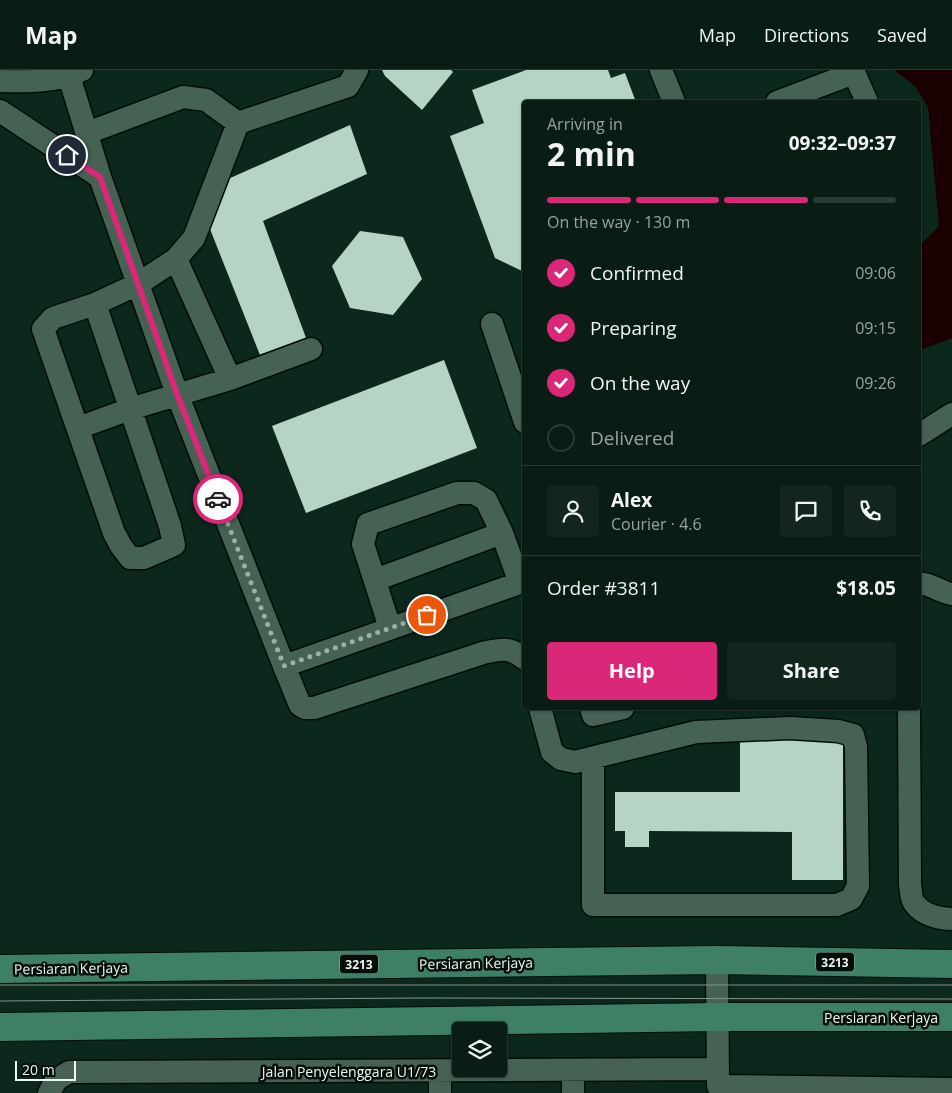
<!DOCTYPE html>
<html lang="en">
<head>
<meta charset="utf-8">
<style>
	:root { --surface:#091d15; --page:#12261e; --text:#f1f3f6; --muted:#99a2a0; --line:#293b34; --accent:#db2777 }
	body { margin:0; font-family:"Open Sans",sans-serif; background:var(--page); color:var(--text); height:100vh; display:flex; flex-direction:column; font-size:19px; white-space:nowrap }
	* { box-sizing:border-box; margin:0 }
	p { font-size:16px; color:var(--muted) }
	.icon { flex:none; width:28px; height:28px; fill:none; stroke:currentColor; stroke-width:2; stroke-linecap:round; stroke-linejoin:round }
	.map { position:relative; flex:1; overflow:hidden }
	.drawer { position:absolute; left:522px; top:30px; width:399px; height:610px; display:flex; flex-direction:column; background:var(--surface); border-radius:5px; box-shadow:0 1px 4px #0004,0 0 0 1px var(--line) }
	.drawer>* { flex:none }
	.controls { position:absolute; left:452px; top:952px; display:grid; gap:10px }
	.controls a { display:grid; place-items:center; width:55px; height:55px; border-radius:5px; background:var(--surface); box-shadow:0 1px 4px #0004,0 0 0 1px var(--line); font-size:25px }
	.scale { position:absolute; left:15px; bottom:12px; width:61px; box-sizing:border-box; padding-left:5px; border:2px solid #e9f9f1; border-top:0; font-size:14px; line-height:18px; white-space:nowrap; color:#e9f9f1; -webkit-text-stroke:4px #040d08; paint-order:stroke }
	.pin { position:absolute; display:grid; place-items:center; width:42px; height:42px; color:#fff; margin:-21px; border:2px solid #fff; border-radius:50%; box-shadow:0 1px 5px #0007 }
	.courier { position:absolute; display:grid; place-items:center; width:50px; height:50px; margin:-25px; border:4px solid #db2777; border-radius:50%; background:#fff; color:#222; box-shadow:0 1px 6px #0007 }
	.summary em { font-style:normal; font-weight:700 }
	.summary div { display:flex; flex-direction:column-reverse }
	.summary { display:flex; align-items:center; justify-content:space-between; height:85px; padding:0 25px }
	h1 { font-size:32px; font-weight:700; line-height:38px }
	.bar { display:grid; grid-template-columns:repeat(4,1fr); gap:8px 5px; align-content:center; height:60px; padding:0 25px }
	.bar i { height:6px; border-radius:4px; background:var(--line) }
	.bar .on { background:var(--accent) }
	.bar p { grid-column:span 4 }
	.line { display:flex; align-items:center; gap:12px; padding:0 25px; border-top:1px solid var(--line) }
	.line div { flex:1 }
	.round { display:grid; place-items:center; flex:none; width:52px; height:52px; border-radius:5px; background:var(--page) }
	ol { padding:0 25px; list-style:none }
	li { display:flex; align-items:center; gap:15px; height:55px }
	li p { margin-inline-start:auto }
	li .icon { padding:5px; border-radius:50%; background:var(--accent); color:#fff; stroke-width:4 }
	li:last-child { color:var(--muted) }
	li i { width:28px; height:28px; border:2px solid var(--line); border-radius:50% }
	.button { display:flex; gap:10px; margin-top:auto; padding:10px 25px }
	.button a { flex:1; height:58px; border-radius:5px; background:var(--accent); color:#fff; font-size:20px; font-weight:700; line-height:58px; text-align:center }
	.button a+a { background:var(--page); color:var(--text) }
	header { display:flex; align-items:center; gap:30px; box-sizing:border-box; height:70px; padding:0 25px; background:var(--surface); border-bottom:1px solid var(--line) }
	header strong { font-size:24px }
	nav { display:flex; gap:28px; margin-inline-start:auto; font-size:18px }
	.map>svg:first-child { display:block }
</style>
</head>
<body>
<header>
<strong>Map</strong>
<nav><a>Map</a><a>Directions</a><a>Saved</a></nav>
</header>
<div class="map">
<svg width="952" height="1023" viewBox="0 0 952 1023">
	<rect width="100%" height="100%" fill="#0c271c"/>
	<!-- water -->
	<path fill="#1a0000" d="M894 0H952V268L920 280H919V176L939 156 928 37 915 16Z"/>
	<!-- building -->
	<path fill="#b5d4c4" d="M382 0H451L453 2 422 40 385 6Z
		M526 0H608L611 8 625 3 636 32H525V200L522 201 495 188 450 66 484 53 472 20Z
		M350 55 367 104 263 151 306 268 260 285 206 149 219 113Z
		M360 161 403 167 422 209 393 245 350 238 332 196Z
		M444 290 477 378 306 443 272 356Z
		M740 667H843V810H792V762L649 761V777H625V761H615V722H740Z"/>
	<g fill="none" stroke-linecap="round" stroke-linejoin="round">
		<defs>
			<path id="minor" d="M661 0 674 32
				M853 0 867 32
				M69 6 100 107 177 324 284 596 525 511
				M0 11C27 12 57 12 82 0
				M777 32 854 3
				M0 41 100 107
				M238 53 348 16 357 0
				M87 63 183 27 206 30 238 53 194 168 176 189 138 214 95 234 53 248 43 259 114 463 121 476 130 488H144L174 475 170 456 95 234
				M176 189 230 309
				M492 254 525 352
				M78 358 130 339 230 309 311 279
				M919 365 952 344
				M375 510 502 463
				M919 514C929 512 941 523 952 524
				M390 558 363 474 368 454 457 423H474L486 430 502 463 520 513
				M284 596 300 635 305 638H314L486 582C505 579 509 577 525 589
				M540 638 552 682 561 689 575 692 696 662 790 658 838 661 853 665 856 677 858 816 851 829 837 835H593V688
				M591 638 593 645 623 638
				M909 638 910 814C911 820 911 830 915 834 923 845 940 849 952 849
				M717 890 718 1014
				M440 1001V1023
				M718 1016 952 1019
				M49 1023 56 1010 69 1002 718 999
				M573 1023V1000"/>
			<path id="major" d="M0 899 717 890 952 894
				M0 957 718 947H952"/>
		</defs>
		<!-- minor casing -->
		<use href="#minor" stroke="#000f06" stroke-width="25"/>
		<!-- major casing -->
		<use href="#major" stroke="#000f06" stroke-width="30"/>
		<!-- minor -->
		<use href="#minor" stroke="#466255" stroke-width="22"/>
		<!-- major -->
		<use href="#major" stroke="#3e8065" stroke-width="28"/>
		<!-- tram -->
		<path stroke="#80958c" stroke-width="1" d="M0 915H952
			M0 931 420 928 952 929"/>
	</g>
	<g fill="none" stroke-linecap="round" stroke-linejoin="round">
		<!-- done -->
		<path stroke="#9cb0a6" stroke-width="5" stroke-dasharray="0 9" d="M218 429 284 596 427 545"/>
		<!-- route -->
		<path stroke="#db2777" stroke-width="6" d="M67 85 100 107 177 324 218 429"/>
	</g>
	<g text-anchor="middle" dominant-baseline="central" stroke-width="5" stroke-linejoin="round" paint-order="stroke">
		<!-- shield labels -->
		<g fill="#040d08" stroke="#a4b2ab" stroke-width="1">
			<rect x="816" y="882.5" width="38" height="19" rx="4"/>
			<rect x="340" y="884.5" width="38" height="19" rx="4"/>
		</g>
		<g font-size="12" font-weight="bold" fill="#e9f9f1">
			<text x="835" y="892">3213</text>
			<text x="359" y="894">3213</text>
		</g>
		<!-- street labels -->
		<g font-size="14" fill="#e9f9f1" stroke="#040d08">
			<text transform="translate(476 893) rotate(-1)">Persiaran Kerjaya</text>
			<text transform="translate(71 898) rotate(-1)">Persiaran Kerjaya</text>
			<text x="881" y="947">Persiaran Kerjaya</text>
			<text x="349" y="1001">Jalan Penyelenggara U1/73</text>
		</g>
	</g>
</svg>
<div class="controls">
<a><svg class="icon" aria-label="layers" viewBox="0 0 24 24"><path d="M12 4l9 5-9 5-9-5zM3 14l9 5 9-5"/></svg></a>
</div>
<div class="scale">20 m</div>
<div class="pin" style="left:427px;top:545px;background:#ea580c"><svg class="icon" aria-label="bag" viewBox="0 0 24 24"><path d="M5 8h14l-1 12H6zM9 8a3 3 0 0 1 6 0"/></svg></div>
<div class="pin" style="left:67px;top:85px;background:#1f2937"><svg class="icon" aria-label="home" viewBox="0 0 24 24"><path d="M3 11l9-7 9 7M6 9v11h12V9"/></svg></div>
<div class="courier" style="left:218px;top:429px"><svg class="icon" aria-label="car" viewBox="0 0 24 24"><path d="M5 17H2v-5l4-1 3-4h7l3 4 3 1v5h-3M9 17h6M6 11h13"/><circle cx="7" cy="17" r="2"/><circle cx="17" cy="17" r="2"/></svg></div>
<section class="drawer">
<div class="summary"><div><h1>2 min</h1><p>Arriving in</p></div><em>09:32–09:37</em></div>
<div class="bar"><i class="on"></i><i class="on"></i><i class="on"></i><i></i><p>On the way · 130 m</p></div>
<ol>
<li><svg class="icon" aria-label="check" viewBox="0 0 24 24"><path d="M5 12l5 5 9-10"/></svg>Confirmed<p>09:06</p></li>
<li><svg class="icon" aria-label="check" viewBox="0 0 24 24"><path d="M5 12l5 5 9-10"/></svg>Preparing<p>09:15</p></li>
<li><svg class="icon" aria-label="check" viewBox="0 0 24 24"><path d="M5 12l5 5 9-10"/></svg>On the way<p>09:26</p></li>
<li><i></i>Delivered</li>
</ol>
<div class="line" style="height:90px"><a class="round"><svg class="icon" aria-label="person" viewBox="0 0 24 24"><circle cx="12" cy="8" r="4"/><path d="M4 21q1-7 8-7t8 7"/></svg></a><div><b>Alex</b><p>Courier · 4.6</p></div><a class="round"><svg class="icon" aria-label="chat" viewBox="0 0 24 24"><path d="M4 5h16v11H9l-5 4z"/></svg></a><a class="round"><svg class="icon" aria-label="phone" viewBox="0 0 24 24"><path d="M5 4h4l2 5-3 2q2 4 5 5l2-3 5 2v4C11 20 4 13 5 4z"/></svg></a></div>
<div class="line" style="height:65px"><div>Order #3811</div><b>$18.05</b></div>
<div class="button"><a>Help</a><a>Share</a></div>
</section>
</div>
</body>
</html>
